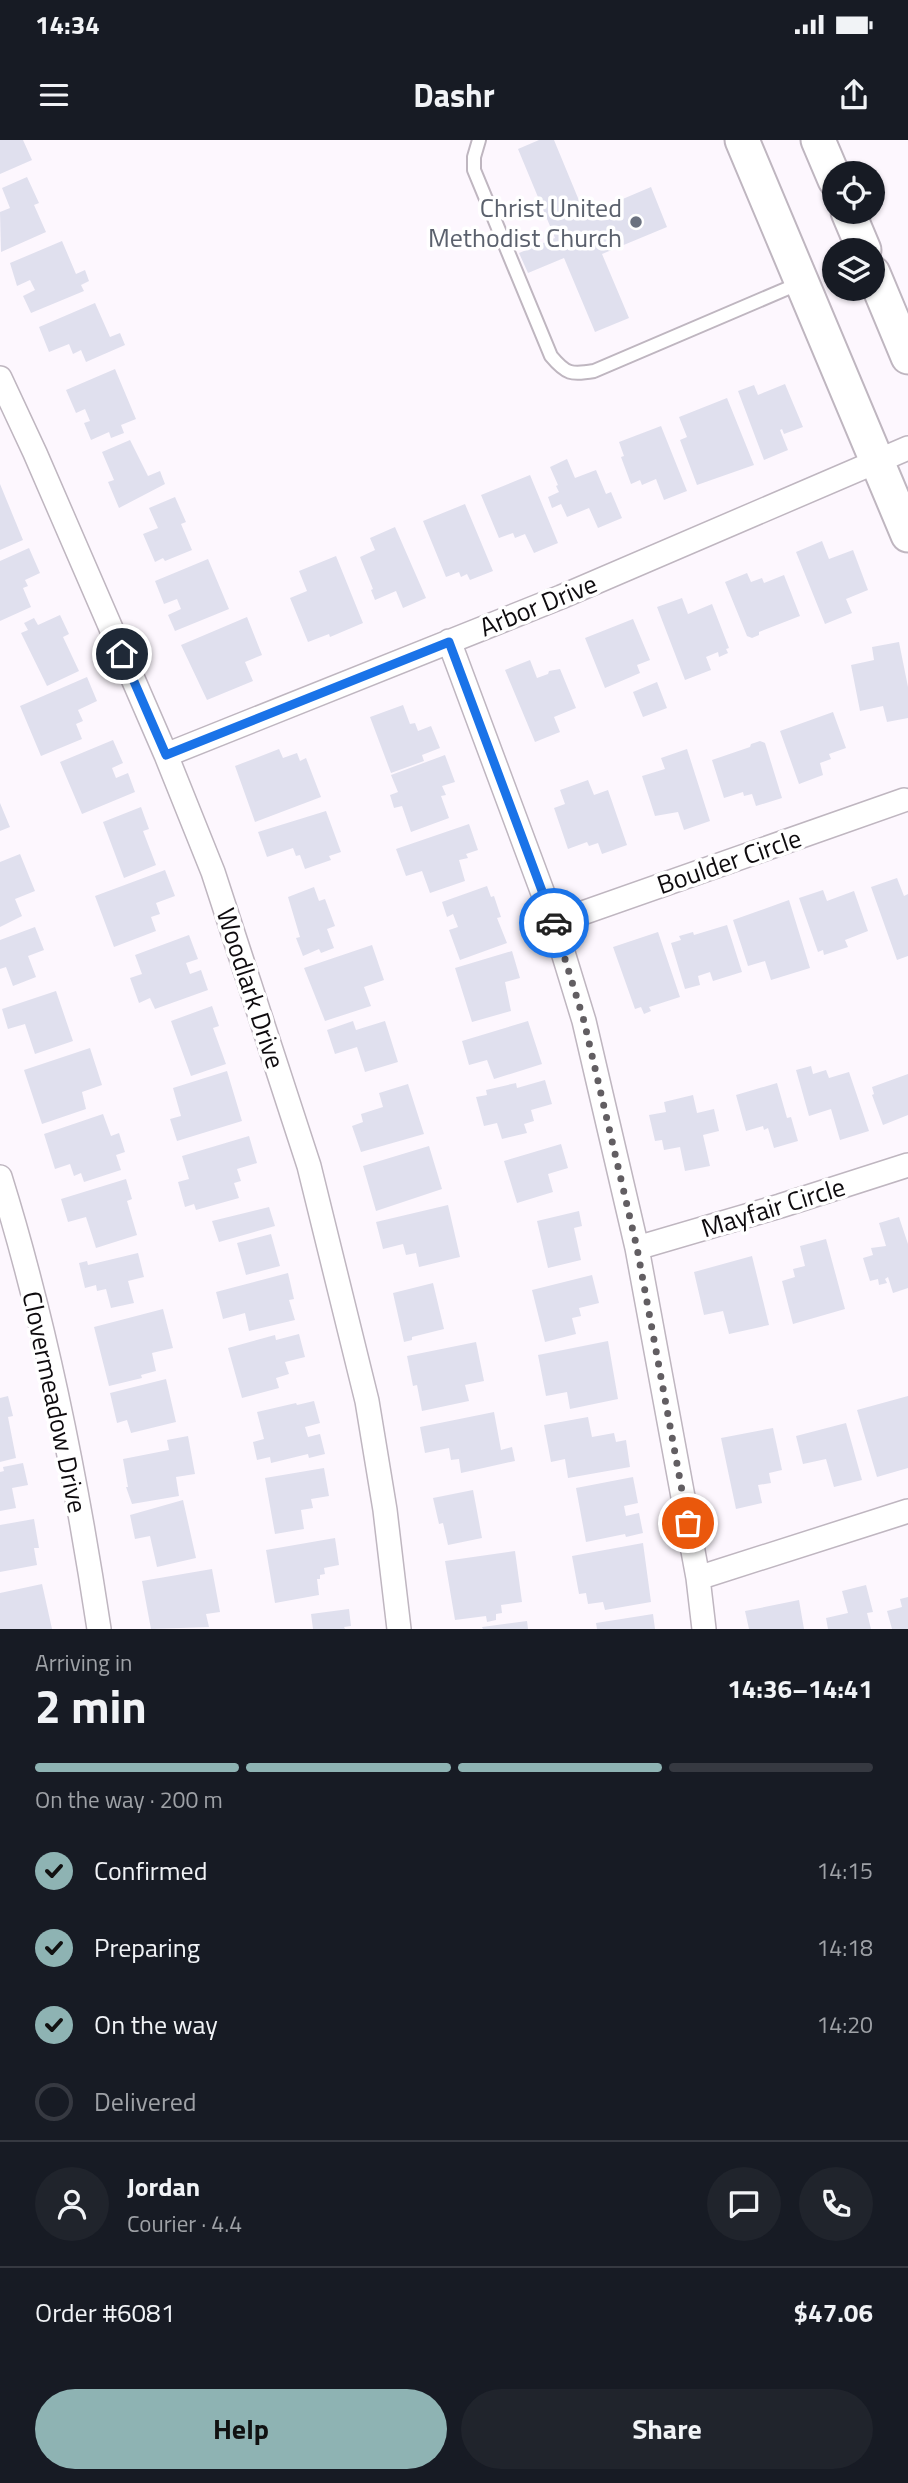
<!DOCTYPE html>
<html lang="en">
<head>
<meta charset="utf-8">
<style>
	:root { --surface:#171b24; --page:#20242c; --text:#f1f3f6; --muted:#9ea1a6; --line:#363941; --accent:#8eb3b3 }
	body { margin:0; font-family:"Titillium Web",sans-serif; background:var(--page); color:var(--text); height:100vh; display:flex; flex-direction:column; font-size:26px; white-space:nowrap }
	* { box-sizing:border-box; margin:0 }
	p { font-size:23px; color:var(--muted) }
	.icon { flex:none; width:38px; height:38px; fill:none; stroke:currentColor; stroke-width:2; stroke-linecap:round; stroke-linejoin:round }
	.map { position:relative; height:1489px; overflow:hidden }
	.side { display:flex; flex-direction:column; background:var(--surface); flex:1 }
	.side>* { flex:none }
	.buttons { position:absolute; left:822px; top:21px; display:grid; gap:14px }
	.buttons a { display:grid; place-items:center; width:63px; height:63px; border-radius:50%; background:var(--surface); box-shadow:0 2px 5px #0004; font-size:35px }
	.pin { position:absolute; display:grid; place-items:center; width:60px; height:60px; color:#fff; margin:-30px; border:4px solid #fff; border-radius:50%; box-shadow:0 2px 7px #0007 }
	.courier { position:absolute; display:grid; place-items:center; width:70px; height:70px; margin:-35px; border:5px solid #1a73e8; border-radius:50%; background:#fff; color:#222; box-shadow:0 2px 9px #0007 }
	.headline em { font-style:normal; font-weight:700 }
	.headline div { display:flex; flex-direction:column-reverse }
	.headline { display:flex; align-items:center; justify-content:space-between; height:119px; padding:0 35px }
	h1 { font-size:46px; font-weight:700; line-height:52px }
	.bar { display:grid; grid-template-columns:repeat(4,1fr); gap:10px 7px; align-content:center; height:84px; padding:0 35px }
	.bar i { height:9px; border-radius:5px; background:var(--line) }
	.bar .current { background:var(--accent) }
	.bar p { grid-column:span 4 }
	.line { display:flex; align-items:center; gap:18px; padding:0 35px; border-top:2px solid var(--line) }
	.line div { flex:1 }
	.round { display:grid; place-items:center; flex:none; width:74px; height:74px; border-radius:37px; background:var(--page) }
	ol { padding:0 35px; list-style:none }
	li { display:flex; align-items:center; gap:21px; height:77px }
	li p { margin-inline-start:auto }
	li .icon { padding:7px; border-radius:50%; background:var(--accent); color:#111; stroke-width:4 }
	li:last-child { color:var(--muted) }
	li i { width:38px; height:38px; border:4px solid var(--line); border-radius:50% }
	.cta { display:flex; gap:14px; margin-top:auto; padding:14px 35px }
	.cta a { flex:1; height:80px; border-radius:42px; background:var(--accent); color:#111; font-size:28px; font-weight:700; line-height:80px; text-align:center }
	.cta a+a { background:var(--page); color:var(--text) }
	.status { display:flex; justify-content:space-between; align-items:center; height:49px; padding:0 35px; background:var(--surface); direction:ltr }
	.status svg { height:19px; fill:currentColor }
	header { display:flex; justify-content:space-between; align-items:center; height:91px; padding:0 35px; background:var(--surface); font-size:32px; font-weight:700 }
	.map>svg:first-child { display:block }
</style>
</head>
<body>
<div class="status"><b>14:34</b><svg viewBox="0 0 49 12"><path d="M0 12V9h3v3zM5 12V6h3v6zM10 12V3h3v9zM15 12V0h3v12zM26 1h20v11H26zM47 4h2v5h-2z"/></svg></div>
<header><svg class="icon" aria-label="menu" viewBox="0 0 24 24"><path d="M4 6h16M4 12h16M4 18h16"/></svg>Dashr<svg class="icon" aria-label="share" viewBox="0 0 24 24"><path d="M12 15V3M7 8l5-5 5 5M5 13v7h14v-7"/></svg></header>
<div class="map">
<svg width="908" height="1489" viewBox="0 0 908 1489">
	<rect width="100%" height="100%" fill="#fdf7fe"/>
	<!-- building -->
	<path fill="#e0e0ee" d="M0 0H23L32 20 0 34Z
		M539 0H554L585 75 651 47 667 87 602 114 629 178 595 192 564 118 528 133 519 113 555 98 518 9Z
		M27 37 39 63 34 65 46 92 1 112 0 72 10 68 2 48Z
		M62 101 76 134 85 130 89 141 81 145 84 151 31 173 23 156 35 150 30 140 17 146 10 123Z
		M95 163 110 197 120 193 125 205 86 222 81 210 73 214 69 204 49 212 39 187Z
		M115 229 136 279 121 285 124 293 111 298 109 292 91 300 84 283 90 281 85 269 76 273 66 250Z
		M785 244 803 287 784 294 782 289 780 290 788 310 764 320 738 251 754 245 758 255Z
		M727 258 754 325 697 345 680 300 687 297 679 277Z
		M661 286 687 351 664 360 656 339 642 345 640 340 631 344 621 317 624 316 619 302Z
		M130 300 148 336 160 331 165 344 119 368 108 342 114 340 102 312Z
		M567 319 575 338 596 330 606 354 611 352 622 378 598 388 589 368 567 377 561 364 552 368 548 357 559 352 556 346 558 345 550 327Z
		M530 335 558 403 534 413 525 394 515 398 513 393 499 398 481 355Z
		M0 344 23 400 0 410Z
		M175 357 186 382 181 384 192 410 165 421 163 418 155 422 143 394 158 388 149 368Z
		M465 364 493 431 470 440 467 434 461 437 459 432 446 437 423 381Z
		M395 387 426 458 403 468 396 451 375 460 371 450 373 449 360 417 375 410 370 398Z
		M822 401 829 419 853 410 868 450 846 459 852 473 825 484 796 412Z
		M29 408 40 433 25 440 28 446 23 448 31 467 0 481V421Z
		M336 416 363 483 330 497 329 494 308 502 290 458 307 451 299 431Z
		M208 419 229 469 175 491 168 475 181 469 177 459 164 464 155 441Z
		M747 433 751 442 762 438 764 443 784 435 800 476 759 492V495L752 498 747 496 725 442Z
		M682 458 688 474 712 464 729 508 726 509 728 513 719 517 718 512 706 517 711 530 685 540 657 467Z
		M60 475 69 494 63 497 79 531 47 546 21 493 28 490 24 483 34 478 38 485Z
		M247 477 262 515 245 522 253 541 207 560 181 505Z
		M633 479 650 520 637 525 640 533 605 548 585 498Z
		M899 502 908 547V578L887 582 883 566 860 571 851 525 874 520 872 507Z
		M530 520 537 538 548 534 549 531 560 529 576 568 554 577 560 592 535 602 505 530Z
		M87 537 97 561 78 570 83 581 76 584 82 599 41 616 20 566Z
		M657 542 667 568 643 577 633 552Z
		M403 565 410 584 415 583 418 591 431 586 440 608 422 615 424 621 391 633 370 577Z
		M833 572 846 608 829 614 831 619 820 623 823 635 799 644 780 591Z
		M113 600 123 623 112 628 116 638 128 633 135 652 82 674 60 622Z
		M760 601 765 603 782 658 756 666 752 654 744 656 743 652 724 658 712 620 750 607 751 604Z
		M279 609 283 618 297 613 300 621 306 618 321 657 255 682 235 626Z
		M687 609 710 681 684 690 678 672 655 676 642 636 665 629 661 618Z
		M445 615 455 642 442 646 446 655 441 656 449 678 411 692 402 666 394 668 390 655 398 652 391 635Z
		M588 640 594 655 608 650 627 705 602 714 598 703 589 706 587 702 568 709 554 668 565 664 560 650Z
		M0 663 10 687 0 691Z
		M141 667 149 689 143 691 156 725 124 738 103 682Z
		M326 671 341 712 329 716 331 720 305 729 300 715 296 716 293 708 267 717 258 692Z
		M469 684 478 710 466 714 468 718 459 720 465 741 430 753 422 731 406 736 396 709Z
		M20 714 35 751 15 759 22 776 0 787V722Z
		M165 730 175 756 156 763 160 774 151 777 156 791 114 807 95 756Z
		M897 738 904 756 908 754V816L897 820 871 747Z
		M487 746 491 757 494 756 501 777 497 778 507 803 460 820 449 790 458 787 453 774 447 777 442 762Z
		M314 747 319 761 325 759 335 786 327 789 334 808 321 813 319 809 303 816 296 798 300 797 288 757Z
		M823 750 827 761 854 751 868 791 845 800 848 807 824 815 823 810 818 812 799 758Z
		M789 760 810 828 771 840 765 821 748 826 733 780Z
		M727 785 742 832 713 841 710 832 698 836 700 845 685 849 671 803 681 800 679 796 693 792 694 795Z
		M35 787 44 810 28 816 36 837 13 846 6 827 0 829V800Z
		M658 792 680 857 649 867 651 871 644 874 641 867 635 869 613 807Z
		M189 795 198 819 186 823 190 834 201 830 208 850 155 869 150 858 139 863 130 838 142 834 135 815Z
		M372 805 384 840 364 847 371 866 325 881 304 828Z
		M512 811 520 838 505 842 511 871 472 882 455 828Z
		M56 851 73 901 35 914 25 884 8 889 2 869Z
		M212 866 219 886 213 888 226 924 191 936 171 881Z
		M353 881 356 890 385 881 398 922 365 932 357 907 335 914 327 890Z
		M528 881 542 924 494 939 487 920 469 925 462 901Z
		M90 908 102 945 82 952 86 969 42 984 24 930Z
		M811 926 813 934 826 930 829 938 849 932 869 991 840 1000 831 969 809 976 796 930Z
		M227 931 242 981 177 1001 170 979 181 976 173 948Z
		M908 934V975L883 985 872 955 874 954 872 947Z
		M545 940 552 964 531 970 534 981 524 984 527 993 502 999 497 983 484 986 476 957 487 955 486 950 516 943 517 948Z
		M777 943 787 978 791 977 798 1001 774 1008 768 988 764 990 763 986 746 991 736 955Z
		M408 944 424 994 361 1012 352 986 363 982 361 974 383 967 379 953Z
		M693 955 697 973 714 969 719 991 703 995 710 1026 685 1031 680 1007 664 1010 662 1000 655 1001 649 975 666 972 664 962Z
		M103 974 111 996 119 993 125 1012 116 1015 121 1030 84 1042 81 1033 74 1036 70 1024 55 1029 44 994Z
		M249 996 257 1023 237 1029 241 1041 234 1043 239 1058 196 1070 194 1064 185 1067 178 1042 189 1039 182 1016Z
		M561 1004 568 1028 548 1034 553 1052 517 1063 504 1021Z
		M429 1006 442 1049 376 1071 363 1026Z
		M126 1039 132 1059 127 1061 137 1095 96 1108 86 1077 68 1082 61 1059Z
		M448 1065 460 1117 419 1127 416 1113 406 1115 403 1104 383 1109 376 1082Z
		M269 1067 275 1086 219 1102 212 1081Z
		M579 1071 582 1086 574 1088 581 1120 548 1128 537 1081Z
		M899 1077 908 1104V1148L893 1153 888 1137 885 1139 887 1143 879 1145 878 1139 870 1141 863 1118 873 1115 871 1108 886 1106 879 1083Z
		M271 1094 280 1126 246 1135 237 1103Z
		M826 1099 845 1169 793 1184 782 1141 795 1137 793 1129 805 1126 800 1106Z
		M138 1113 144 1137 128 1141 134 1163 111 1168 106 1149 97 1151 96 1145 85 1148 79 1123 87 1121 88 1125Z
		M752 1116 769 1185 729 1194 723 1171 704 1175 694 1132Z
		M288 1133 294 1159 289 1160 295 1180 249 1191 245 1173 223 1179 216 1152Z
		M592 1135 599 1163 579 1168 581 1176 572 1178 576 1194 545 1202 532 1150Z
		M433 1143 444 1189 412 1197V1200L404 1202 393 1153Z
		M163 1169 173 1208 152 1213 156 1231 141 1235 142 1238 109 1246 94 1187Z
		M299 1194 305 1217 285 1222 289 1234 276 1238 279 1248 242 1258 228 1208 275 1195 276 1200Z
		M608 1201 618 1259 570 1269 567 1252 546 1256 538 1215Z
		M476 1202 484 1241 465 1245 469 1261 422 1271 417 1245 413 1246 407 1216Z
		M166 1239 176 1282 131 1293 127 1280 117 1283 110 1253Z
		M8 1256 13 1276 8 1277 16 1318 0 1322V1258Z
		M908 1256V1328L877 1337 857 1270Z
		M314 1261 320 1283 305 1287 308 1297 320 1294 325 1314 309 1318 308 1314 271 1323 270 1317 257 1320 253 1302 264 1299 257 1272 296 1263 297 1265Z
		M494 1272 501 1310 512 1307 515 1321 461 1333 459 1319 451 1320 449 1308 425 1313 420 1287Z
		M588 1277 592 1297 614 1293 616 1302 626 1300 630 1327 568 1338 565 1319 551 1322 544 1285Z
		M846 1283 862 1340 834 1347 826 1319 803 1324 796 1296Z
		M773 1288 782 1330 769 1333 771 1343 758 1345 762 1363 736 1369 721 1298Z
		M188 1296 195 1334 176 1337 179 1356 132 1364 126 1347H128L123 1319 169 1310 167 1300Z
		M23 1323 28 1345 12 1348 16 1368 0 1371V1332L4 1331 3 1327Z
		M324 1328 329 1356 311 1359 313 1368 301 1370 304 1389 275 1394 265 1338Z
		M633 1337 638 1363 624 1366 626 1376 639 1373 643 1393 626 1397 625 1394 586 1402 576 1348Z
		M473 1350 482 1398 448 1405 443 1383 439 1384 433 1358Z
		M183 1360 196 1418 157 1427 150 1396 135 1399 130 1375Z
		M34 1379 39 1408H34L37 1425 0 1432V1385Z
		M335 1398 339 1425 324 1428 325 1434 320 1435V1439H317L319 1455 275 1463 266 1410Z
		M643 1403 651 1462 605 1470 603 1462 588 1464 586 1453 579 1454 572 1416Z
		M515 1411 522 1462 501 1465 502 1473 496 1474V1480L487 1482 486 1476 455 1480 445 1421Z
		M212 1429 220 1472 206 1474 209 1487 151 1489 142 1441Z
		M42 1444 52 1489H0V1453Z
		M866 1445 873 1472 867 1473 871 1489H828L826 1478 848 1473 842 1451Z
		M908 1457V1489H892L887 1471 902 1467 900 1459Z
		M799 1460 804 1489H749L745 1471Z
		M349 1469 351 1486 344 1487 345 1489H313L311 1474Z
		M653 1474 655 1489H597L596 1483Z
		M527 1481 528 1489H483L482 1487Z"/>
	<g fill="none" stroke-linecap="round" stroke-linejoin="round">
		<defs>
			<path id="lane" d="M479 0 474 17V30L551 216C566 234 571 235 594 231L800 143"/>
			<path id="street" d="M0 238 35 313 166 615 213 732 309 1026 367 1261 385 1370 399 1489
				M449 501 554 783 584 881 637 1108 698 1438 704 1489
				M166 615 561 457 908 308
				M554 783 904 660
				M0 1037C46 1184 76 1337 99 1489
				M637 1108 780 1066 908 1025
				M698 1438 908 1371"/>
			<path id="secondary" d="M742 0 908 395
				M818 0 835 40
				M848 72 864 110
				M873 133 908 217"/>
		</defs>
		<!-- lane casing -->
		<use href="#lane" stroke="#bfb6c0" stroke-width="16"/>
		<!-- street casing -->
		<use href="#street" stroke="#bfb6c0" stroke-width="26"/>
		<!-- secondary casing -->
		<use href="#secondary" stroke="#bfb6c0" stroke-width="37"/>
		<!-- lane -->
		<use href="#lane" stroke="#fff" stroke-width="12"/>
		<!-- street -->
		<use href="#street" stroke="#fff" stroke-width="23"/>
		<!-- secondary -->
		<use href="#secondary" stroke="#fff" stroke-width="33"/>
	</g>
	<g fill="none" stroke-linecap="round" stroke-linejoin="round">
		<!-- done -->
		<path stroke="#625e62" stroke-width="7" stroke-dasharray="0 12.6" d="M554 783 584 881 637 1108 688 1383"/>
		<!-- route -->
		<path stroke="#1a73e8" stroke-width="9" d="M122 514 166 615 449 502 554 783"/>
	</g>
	<!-- markers -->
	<circle fill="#6b7280" stroke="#fff" stroke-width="2.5" cx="636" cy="82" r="7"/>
	<g text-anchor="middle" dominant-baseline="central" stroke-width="7" stroke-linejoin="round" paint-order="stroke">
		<!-- worship labels -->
		<g font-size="26" fill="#5b616d" stroke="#fff" text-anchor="end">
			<text x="622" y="67">Christ United<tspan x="622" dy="30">Methodist Church</tspan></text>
		</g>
		<!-- street labels -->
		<g font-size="26" fill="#0e0b0e" stroke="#fff">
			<text transform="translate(538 465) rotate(-22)">Arbor Drive</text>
			<text transform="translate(729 721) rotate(-19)">Boulder Circle</text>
			<text transform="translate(251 848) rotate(72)">Woodlark Drive</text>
			<text transform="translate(773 1067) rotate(-17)">Mayfair Circle</text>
			<text transform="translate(55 1262) rotate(78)">Clovermeadow Drive</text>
		</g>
	</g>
</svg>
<div class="buttons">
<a><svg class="icon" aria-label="locate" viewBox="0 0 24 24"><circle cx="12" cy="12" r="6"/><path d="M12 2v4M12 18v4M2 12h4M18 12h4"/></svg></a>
<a><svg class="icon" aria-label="layers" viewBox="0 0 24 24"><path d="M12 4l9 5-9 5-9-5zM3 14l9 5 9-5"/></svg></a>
</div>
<div class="pin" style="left:688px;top:1383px;background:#ea580c"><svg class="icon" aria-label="bag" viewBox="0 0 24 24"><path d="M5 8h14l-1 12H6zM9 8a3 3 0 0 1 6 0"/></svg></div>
<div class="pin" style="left:122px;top:514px;background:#1f2937"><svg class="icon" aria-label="home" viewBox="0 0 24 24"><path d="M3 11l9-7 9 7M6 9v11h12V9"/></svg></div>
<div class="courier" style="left:554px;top:783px"><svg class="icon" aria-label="car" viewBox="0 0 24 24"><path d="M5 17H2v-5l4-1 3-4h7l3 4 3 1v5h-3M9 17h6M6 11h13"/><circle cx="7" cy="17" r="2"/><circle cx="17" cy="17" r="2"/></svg></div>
</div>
<section class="side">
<div class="headline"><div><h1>2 min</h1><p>Arriving in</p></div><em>14:36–14:41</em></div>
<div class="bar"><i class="current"></i><i class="current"></i><i class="current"></i><i></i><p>On the way · 200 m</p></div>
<ol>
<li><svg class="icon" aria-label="check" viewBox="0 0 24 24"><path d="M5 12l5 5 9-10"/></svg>Confirmed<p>14:15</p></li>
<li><svg class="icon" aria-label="check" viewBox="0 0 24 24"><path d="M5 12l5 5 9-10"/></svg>Preparing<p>14:18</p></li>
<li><svg class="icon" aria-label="check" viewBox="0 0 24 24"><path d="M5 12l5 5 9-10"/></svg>On the way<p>14:20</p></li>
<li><i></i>Delivered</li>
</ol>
<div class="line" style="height:126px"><a class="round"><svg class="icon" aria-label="person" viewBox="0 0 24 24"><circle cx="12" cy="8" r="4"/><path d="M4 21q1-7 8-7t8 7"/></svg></a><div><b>Jordan</b><p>Courier · 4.4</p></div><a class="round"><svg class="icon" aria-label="chat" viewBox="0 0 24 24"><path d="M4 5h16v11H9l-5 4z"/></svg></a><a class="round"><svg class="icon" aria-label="phone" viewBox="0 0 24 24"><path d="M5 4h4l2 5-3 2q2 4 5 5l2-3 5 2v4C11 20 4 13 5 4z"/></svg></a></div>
<div class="line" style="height:91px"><div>Order #6081</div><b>$47.06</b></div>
<div class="cta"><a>Help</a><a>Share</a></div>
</section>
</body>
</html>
